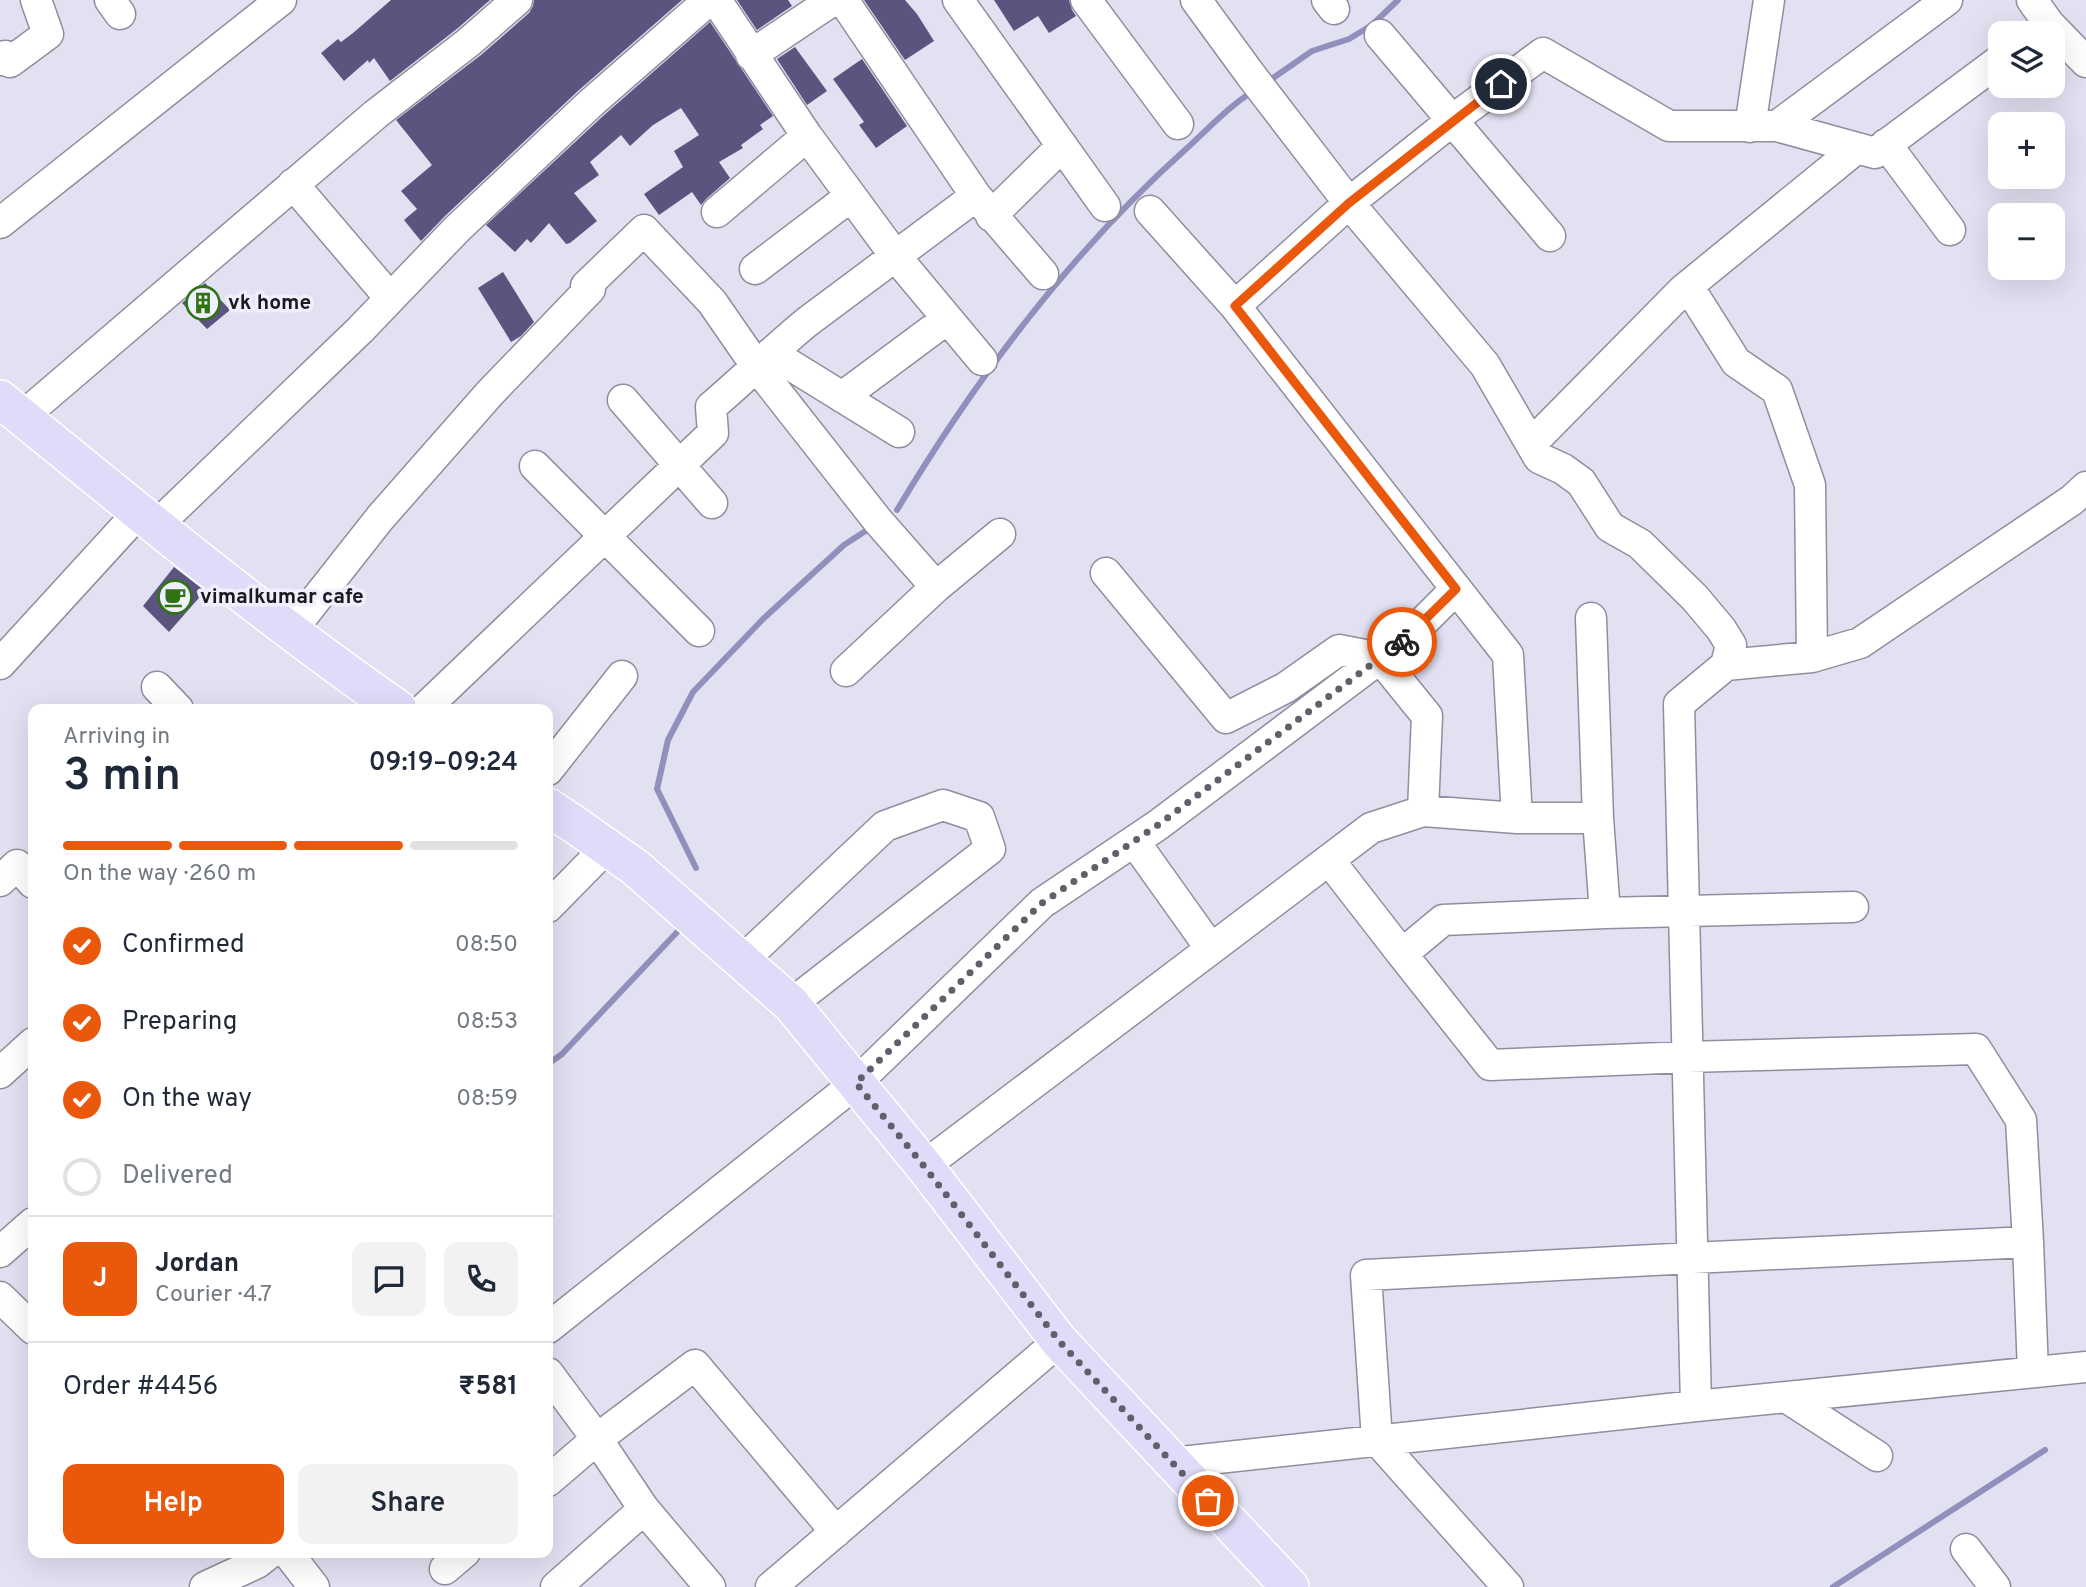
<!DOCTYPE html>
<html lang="en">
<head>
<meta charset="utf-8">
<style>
	:root { --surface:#fff; --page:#f2f2f3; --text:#1f2937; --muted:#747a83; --line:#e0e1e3; --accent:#ea580c }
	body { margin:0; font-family:Overpass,sans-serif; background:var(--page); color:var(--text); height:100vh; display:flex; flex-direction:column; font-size:26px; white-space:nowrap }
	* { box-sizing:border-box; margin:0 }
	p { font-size:23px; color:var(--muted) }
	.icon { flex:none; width:38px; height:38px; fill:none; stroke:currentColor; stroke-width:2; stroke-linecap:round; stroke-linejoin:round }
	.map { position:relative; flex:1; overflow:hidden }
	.drawer { position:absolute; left:28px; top:704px; width:525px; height:854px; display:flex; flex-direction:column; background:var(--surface); border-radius:14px; box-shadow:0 7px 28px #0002 }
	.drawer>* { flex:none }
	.tools { position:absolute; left:1988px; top:21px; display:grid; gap:14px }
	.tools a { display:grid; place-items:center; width:77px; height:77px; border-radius:14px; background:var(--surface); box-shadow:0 7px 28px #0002; font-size:35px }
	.pin { position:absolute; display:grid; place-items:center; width:60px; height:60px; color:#fff; margin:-30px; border:4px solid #fff; border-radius:50%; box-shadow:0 2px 7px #0007 }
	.courier { position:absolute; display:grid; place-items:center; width:70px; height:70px; margin:-35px; border:5px solid #ea580c; border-radius:50%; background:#fff; color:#222; box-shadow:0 2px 9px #0007 }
	.summary em { font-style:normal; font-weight:600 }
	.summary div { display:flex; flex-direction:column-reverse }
	.summary { display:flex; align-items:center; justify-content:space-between; height:119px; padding:0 35px }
	h1 { font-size:46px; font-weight:600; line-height:52px }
	.bar { display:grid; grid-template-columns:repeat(4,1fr); gap:10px 7px; align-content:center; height:84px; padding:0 35px }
	.bar i { height:9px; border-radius:5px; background:var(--line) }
	.bar .active { background:var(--accent) }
	.bar p { grid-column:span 4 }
	.line { display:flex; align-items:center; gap:18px; padding:0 35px; border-top:2px solid var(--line) }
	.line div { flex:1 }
	.round { display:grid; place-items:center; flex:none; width:74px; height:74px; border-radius:14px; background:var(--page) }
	ol { padding:0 35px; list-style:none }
	li { display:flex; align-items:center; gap:21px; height:77px }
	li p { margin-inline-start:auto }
	li .icon { padding:7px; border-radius:50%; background:var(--accent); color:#fff; stroke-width:4 }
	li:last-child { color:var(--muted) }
	li i { width:38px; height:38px; border:4px solid var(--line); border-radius:50% }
	.action { display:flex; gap:14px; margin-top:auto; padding:14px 35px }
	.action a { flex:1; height:80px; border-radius:14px; background:var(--accent); color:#fff; font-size:28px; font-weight:600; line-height:80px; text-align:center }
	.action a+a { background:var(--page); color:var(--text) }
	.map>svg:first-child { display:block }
</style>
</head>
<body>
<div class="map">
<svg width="2086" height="1587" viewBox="0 0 2086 1587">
	<rect width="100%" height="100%" fill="#e2e1f2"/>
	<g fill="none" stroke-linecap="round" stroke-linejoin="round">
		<!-- stream -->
		<path stroke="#938fbc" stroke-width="6" d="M1273 78 1312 51 1349 39 1372 25 1398 0
			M897 510C976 378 1071 252 1186 149 1206 131 1225 110 1246 96
			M696 868 657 789 668 740 693 692 763 619 844 545 867 530
			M548 1064 562 1054 680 929
			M1833 1587 2045 1450"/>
	</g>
	<!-- building -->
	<path fill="#5a557f" d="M391 0H490L458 28 390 81 374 58 369 63 368 60 344 81 321 53 338 39 341 42 353 33Z
		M534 0H682L579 90 445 216 421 241 404 220 417 209 401 191 432 165 396 120 481 55 529 13 533 6Z
		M737 0H788L792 6 757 30Z
		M864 0H905L917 14 934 41 905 60Z
		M994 0H1069L1072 10 1076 16 1049 33 1038 16 1014 31Z
		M710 22 773 116 760 125 763 129 741 145 743 148 719 162 730 178 706 199 701 205 692 192 659 215 644 194 683 167 674 151 699 135 681 108 653 125 630 146 621 135 590 162 599 175 574 193 597 221 570 243 566 244 549 223 531 243 527 239 515 252 486 225 603 116Z
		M795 47 827 91 807 105 777 59Z
		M862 59 907 126 876 148 859 125 864 122 833 79Z
		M503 272 534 322 521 336 511 342 478 288Z
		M205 283 230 310 207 329 182 303Z
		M174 567 205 591 169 632 143 606Z"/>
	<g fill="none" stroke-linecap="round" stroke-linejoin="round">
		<defs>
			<path id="minor" d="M110 0 120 14
				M716 0 807 136 896 257 982 360
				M843 0 976 196 1043 274
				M958 0 1105 206
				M1086 0 1178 124
				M1196 0 1250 74 1349 203 1485 365 1539 458 1563 469 1581 482 1610 527 1640 544 1695 598 1721 629 1731 645 1726 665 1679 704 1696 1406
				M1327 0 1334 9
				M2032 0 2049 24 2086 62
				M1380 35 1550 236
				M751 55 833 0
				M0 60 5 56 10 62 48 34 36 0
				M1777 126 1875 153 2000 60
				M1750 127 1769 0
				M1886 144 1950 230
				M293 184 390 298
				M1150 211 1235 306 1508 655 1517 818H1598L1605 913 1443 920 1402 954 1329 860
				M717 212 807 136
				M991 216 1062 146
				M0 223 281 0
				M755 269 851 196
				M1688 286 1736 362 1777 390 1810 485 1812 657
				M1235 306 1349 203 1459 115 1543 53 1669 126H1777L1947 0
				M771 353 899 432
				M842 397 947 319
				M623 400 712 503
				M22 417 376 114 469 42 517 0
				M1531 444 1683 290 1857 148
				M535 466 699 631
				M156 526 360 330 457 229 591 103 709 0
				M1106 573 1226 718 1285 688 1339 650 1380 658 1393 652 1456 589
				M1591 618 1598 818
				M291 631 380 518 490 393 590 289 586 286 644 230 712 302 757 367 878 521 936 587
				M0 664 139 512
				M1726 665 1812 657 1860 643 2072 500 2086 487
				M846 671 936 587 1000 534
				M157 687 178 709
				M424 709 713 433 711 407C744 379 774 349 807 322L976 196
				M548 770 622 676
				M1134 841 1211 949
				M0 881 17 865 33 883
				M548 907 607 847
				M1605 913 1853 907
				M1402 954 1490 1065 1687 1057 1976 1049 2021 1120 2028 1242
				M742 961 885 826 943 805 979 817 990 849 791 1004
				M0 1073 33 1043
				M924 1166 1371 828 1423 811 1517 818
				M0 1252 33 1223
				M0 1297 33 1329
				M548 1328 856 1083 1042 903 1158 825 1380 658 1427 716 1423 811
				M548 1373 597 1439 644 1509
				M1786 1397 1877 1456
				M1172 1463 1696 1406 2086 1367
				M548 1481 597 1439 695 1365 836 1532
				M1966 1549 1995 1587
				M287 1552 314 1587
				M445 1569 465 1552
				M205 1587 257 1563 271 1552
				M556 1587 644 1509 710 1587
				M771 1587 1059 1341
				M1508 1587 1377 1440 1366 1275 1692 1258 2028 1242 2033 1372"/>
			<path id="major" d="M0 399C130 505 260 613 398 709
				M548 807 578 827 636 868 791 1004 924 1166 1059 1341 1290 1587"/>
		</defs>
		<!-- minor casing -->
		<use href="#minor" stroke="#8f8e9e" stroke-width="33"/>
		<!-- major casing -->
		<use href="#major" stroke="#fff" stroke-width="40"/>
		<!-- minor -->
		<use href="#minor" stroke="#fff" stroke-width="30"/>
		<!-- major -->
		<use href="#major" stroke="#dfdcf9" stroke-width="37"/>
	</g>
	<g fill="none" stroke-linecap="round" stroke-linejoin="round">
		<!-- done -->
		<path stroke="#60606a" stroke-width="7" stroke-dasharray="0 12.6" d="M1208 1501 1059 1341 924 1166 856 1083 1042 903 1158 825 1380 658 1393 652 1402 642"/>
		<!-- route -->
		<path stroke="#ea580c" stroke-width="9" d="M1402 642 1456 589 1235 306 1349 203 1501 84"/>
	</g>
	<!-- icons -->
	<defs>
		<symbol id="building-ring" viewBox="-11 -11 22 22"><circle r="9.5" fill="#efeffd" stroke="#2f7312" stroke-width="1.5"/><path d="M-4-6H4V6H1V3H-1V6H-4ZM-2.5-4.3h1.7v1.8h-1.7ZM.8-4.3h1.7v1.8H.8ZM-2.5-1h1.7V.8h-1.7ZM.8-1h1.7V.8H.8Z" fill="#2f7312"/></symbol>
		<symbol id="cafe-ring" viewBox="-11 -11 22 22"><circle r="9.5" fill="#efeffd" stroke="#2f7312" stroke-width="1.5"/><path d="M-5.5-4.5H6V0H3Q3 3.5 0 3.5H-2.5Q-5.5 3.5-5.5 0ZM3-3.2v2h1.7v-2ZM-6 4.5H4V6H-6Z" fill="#2f7312"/></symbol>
	</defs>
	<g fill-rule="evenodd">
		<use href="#building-ring" x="184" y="284" width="38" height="38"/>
		<use href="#cafe-ring" x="156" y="578" width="38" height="38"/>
	</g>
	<g text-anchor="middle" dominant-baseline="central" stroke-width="7" stroke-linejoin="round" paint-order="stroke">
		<!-- poi labels -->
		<g font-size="21" font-weight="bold" fill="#1a1a20" stroke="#efeffd" text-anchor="start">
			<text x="228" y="303">vk home</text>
			<text x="200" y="597">vimalkumar cafe</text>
		</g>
	</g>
</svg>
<div class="tools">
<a><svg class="icon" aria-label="layers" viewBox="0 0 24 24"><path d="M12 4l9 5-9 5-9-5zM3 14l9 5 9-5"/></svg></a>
<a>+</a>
<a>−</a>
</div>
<div class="pin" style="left:1208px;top:1501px;background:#ea580c"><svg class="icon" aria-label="bag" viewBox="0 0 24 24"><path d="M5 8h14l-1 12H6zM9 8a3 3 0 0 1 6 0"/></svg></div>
<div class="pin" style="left:1501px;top:84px;background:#1f2937"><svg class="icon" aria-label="home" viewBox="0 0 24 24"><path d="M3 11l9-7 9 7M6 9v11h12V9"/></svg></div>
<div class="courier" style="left:1402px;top:642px"><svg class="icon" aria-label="bike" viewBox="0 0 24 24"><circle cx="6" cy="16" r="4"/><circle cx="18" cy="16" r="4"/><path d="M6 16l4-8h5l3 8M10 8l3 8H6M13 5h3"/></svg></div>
<section class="drawer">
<div class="summary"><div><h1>3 min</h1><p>Arriving in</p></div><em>09:19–09:24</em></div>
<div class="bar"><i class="active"></i><i class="active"></i><i class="active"></i><i></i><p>On the way · 260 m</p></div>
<ol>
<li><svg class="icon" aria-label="check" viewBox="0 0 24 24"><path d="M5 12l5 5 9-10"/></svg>Confirmed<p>08:50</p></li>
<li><svg class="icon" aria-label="check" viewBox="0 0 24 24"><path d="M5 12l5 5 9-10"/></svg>Preparing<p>08:53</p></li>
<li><svg class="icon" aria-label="check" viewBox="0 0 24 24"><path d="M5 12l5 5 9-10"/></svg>On the way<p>08:59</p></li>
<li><i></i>Delivered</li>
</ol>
<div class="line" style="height:126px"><b class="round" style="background:var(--accent);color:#fff">J</b><div><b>Jordan</b><p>Courier · 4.7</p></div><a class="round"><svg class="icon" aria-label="chat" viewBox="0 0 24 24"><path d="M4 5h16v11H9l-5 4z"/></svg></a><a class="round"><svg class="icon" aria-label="phone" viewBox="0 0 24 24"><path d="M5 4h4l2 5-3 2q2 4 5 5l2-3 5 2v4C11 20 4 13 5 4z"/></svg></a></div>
<div class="line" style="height:91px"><div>Order #4456</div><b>₹581</b></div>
<div class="action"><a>Help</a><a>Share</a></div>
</section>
</div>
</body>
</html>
